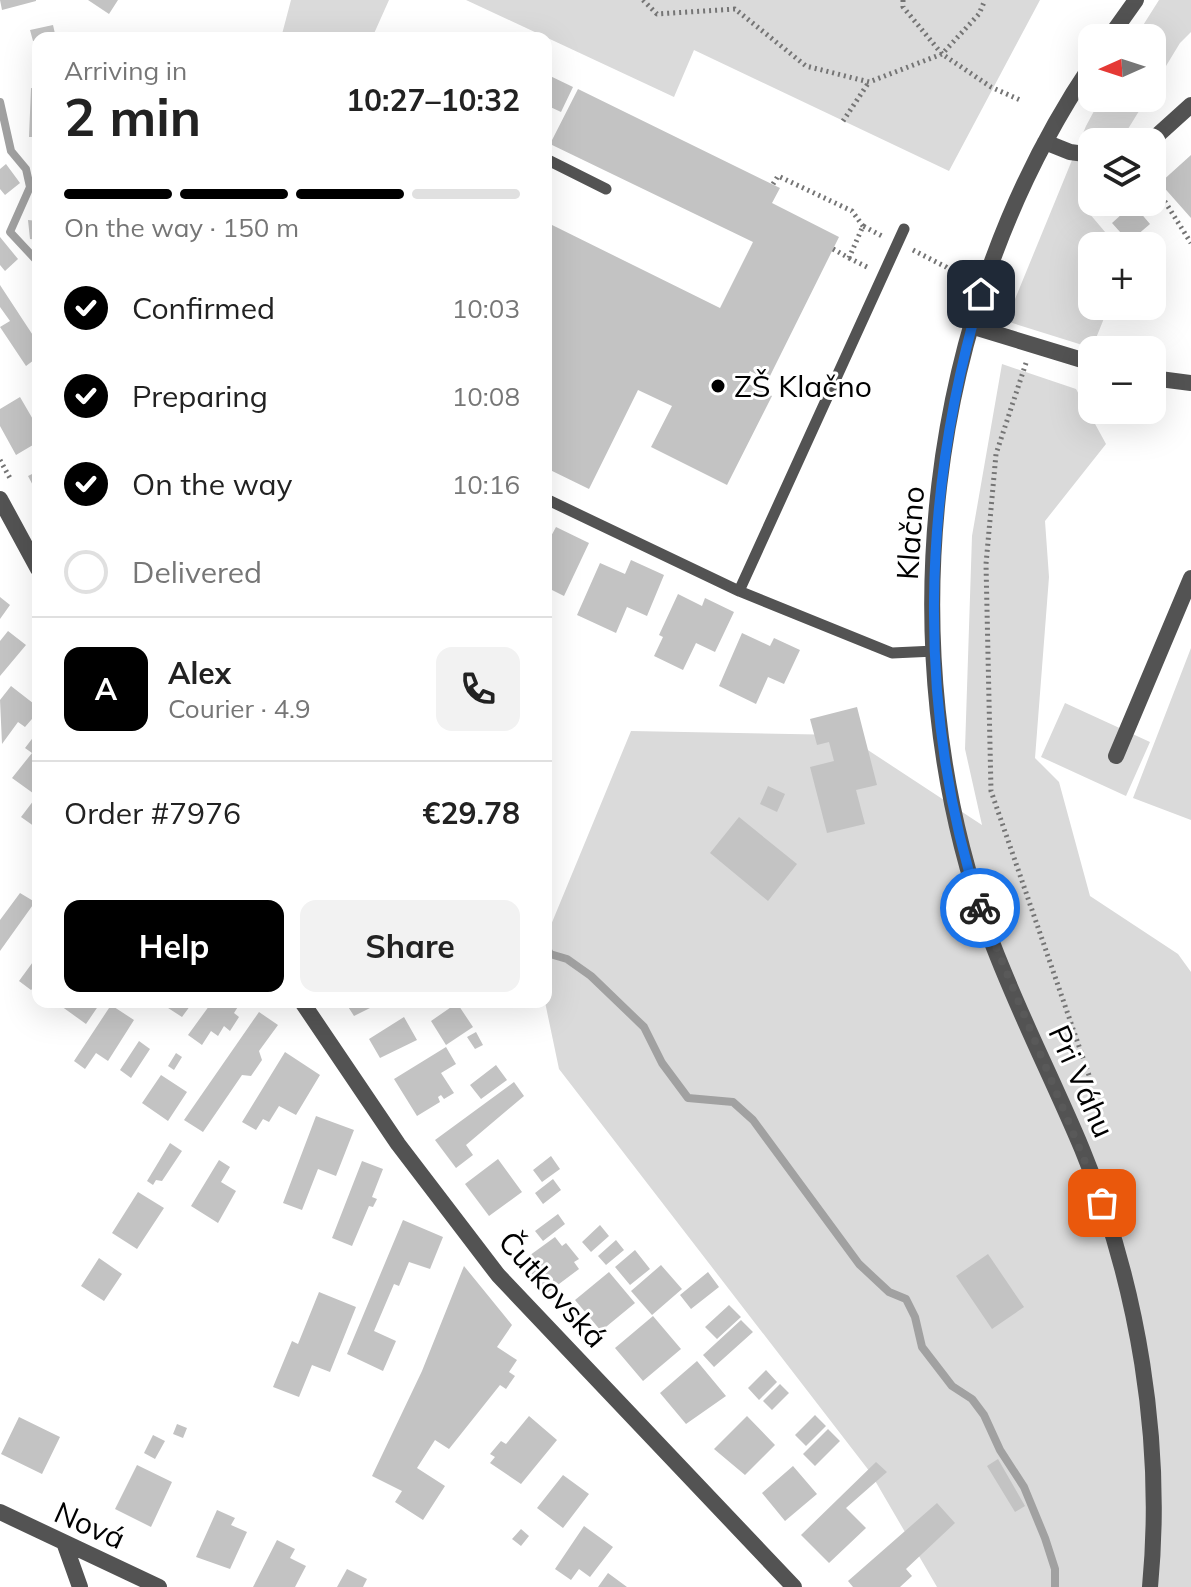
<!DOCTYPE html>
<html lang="en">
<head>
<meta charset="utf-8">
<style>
	:root { --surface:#fff; --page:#f2f2f2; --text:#222; --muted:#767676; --line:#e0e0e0; --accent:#000 }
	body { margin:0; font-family:Mulish,sans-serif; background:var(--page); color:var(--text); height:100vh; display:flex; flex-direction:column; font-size:30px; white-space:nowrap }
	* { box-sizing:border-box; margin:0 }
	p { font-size:26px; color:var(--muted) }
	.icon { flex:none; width:44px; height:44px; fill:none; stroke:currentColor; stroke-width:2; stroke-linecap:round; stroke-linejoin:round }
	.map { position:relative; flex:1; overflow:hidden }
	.sheet { position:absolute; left:32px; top:32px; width:520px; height:976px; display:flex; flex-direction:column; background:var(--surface); border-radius:16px; box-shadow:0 8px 32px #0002 }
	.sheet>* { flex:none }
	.needle { width:52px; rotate:267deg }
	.fabs { position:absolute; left:1078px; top:24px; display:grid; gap:16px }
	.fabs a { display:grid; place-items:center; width:88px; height:88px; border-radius:16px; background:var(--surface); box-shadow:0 8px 32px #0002; font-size:40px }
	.pin { position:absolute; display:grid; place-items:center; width:68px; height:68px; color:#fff; margin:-34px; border-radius:16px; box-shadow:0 4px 12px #0006 }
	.courier { position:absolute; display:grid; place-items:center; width:80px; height:80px; margin:-40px; border:6px solid #1a73e8; border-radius:50%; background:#fff; color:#222; box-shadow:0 2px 10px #0007 }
	.head em { font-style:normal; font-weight:700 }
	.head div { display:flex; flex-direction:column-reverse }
	.head { display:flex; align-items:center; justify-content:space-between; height:136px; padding:0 32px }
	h1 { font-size:52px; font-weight:700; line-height:60px }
	.bar { display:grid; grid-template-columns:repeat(4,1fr); gap:12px 8px; align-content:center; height:96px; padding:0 32px }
	.bar i { height:10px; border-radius:6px; background:var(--line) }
	.bar .active { background:var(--accent) }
	.bar p { grid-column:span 4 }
	.line { display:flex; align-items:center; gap:20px; padding:0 32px; border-top:2px solid var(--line) }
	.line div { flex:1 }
	.round { display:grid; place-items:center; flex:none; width:84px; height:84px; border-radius:16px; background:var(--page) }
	ol { padding:0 32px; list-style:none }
	li { display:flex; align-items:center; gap:24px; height:88px }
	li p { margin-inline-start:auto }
	li .icon { padding:8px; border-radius:50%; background:var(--accent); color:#fff; stroke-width:4 }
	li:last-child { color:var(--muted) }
	li i { width:44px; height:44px; border:4px solid var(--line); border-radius:50% }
	.primary-button { display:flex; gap:16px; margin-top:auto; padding:16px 32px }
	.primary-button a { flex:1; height:92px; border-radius:16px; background:var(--accent); color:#fff; font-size:32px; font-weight:700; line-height:92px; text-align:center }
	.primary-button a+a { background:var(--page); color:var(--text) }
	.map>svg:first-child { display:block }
</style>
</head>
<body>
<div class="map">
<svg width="1191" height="1587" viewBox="0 0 1191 1587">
	<rect width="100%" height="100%" fill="#fff"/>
	<!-- green -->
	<path fill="#dadada" d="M291 0H389L372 38H281Z
		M466 0H1040L949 171 694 50 674 97Z
		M1159 0H1191V32L1180 43 1152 89V38H1135Z
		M1101 98H1147L1120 142H1092V190L1083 206 1117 246H1092V306H1109L1092 348 1006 321 1086 126Z
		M1002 364 1076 389 1106 444 1045 521 1049 577 1035 758 1059 782 1090 896 1178 954 1191 972V1587H937L870 1472 559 1069 545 1002 546 937 631 731 845 735 982 825 965 749 972 536Z
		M1191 648V820L1133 798Z
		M1065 703 1150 742 1126 796 1041 757Z"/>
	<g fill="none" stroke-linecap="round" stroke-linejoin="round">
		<!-- stream -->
		<path stroke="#a1a1a1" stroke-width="8" d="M0 102 11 151 26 169 30 187 10 232 38 262
			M546 946 550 954 567 959 591 976 644 1027 662 1063 688 1098 733 1102 753 1120 859 1264 889 1292 906 1299 915 1317 922 1347 952 1386 972 1399 984 1415 1000 1450 1024 1487 1045 1538 1055 1569V1587"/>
	</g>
	<!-- building -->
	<path fill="#c3c3c3" d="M0 0H36V1L2 10Z
		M88 0H118L109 14Z
		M53 25 56 38 33 41 30 30Z
		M546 74 573 87 561 112 546 105Z
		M31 88 38 89V137H29Z
		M578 89 780 188 772 203 839 237 768 380 750 371 745 382 772 396 727 485 651 447 672 406 638 390 589 489 546 468V222L720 308 753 242 550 144Z
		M1191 155V218L1160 183Z
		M6 164 20 183 5 195 0 189V169Z
		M1133 204 1150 224 1129 242 1112 223Z
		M28 220 38 221V240L30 239Z
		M0 237 18 259 5 271 0 265Z
		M0 285 38 343V357L26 366 0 327 10 321 0 307Z
		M20 397 38 428V442L16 455 0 426V409Z
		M38 471V495L28 476Z
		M556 527 589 543 564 596 546 587V535L550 538Z
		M631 560 664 575 647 616 627 607 616 633 577 615 600 563 625 574Z
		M678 594 702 606 705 598 734 612 715 652 696 643 683 670 654 656 663 637 659 635Z
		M0 597 10 605 0 619Z
		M8 631 26 645 0 676V641Z
		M742 633 770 646 774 638 800 650 784 684 768 677 756 704 719 686Z
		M11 686 38 707V712L25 727 18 722 2 744 0 700Z
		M857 707 877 785 856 790 865 824 827 833 810 767 834 761 829 742 817 745 810 719Z
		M38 731V829L21 817 37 796 12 778 32 753 25 748Z
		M768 786 785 794 777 812 760 804Z
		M739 817 797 864 768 901 710 853Z
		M20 893 35 902 0 951V920Z
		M38 955V984L31 990 19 981Z
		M64 1002H101L86 1024 61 1006Z
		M168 1002H193L182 1017 165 1006Z
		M212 1002H241L234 1013 239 1017 230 1031 224 1026 218 1036 211 1031 202 1045 188 1035Z
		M345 1002H382L354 1016Z
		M457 1003 473 1027 446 1045 431 1021Z
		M111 1005 134 1020 108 1061 96 1053 85 1069 74 1061Z
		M259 1012 278 1025 259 1051 262 1060 251 1076 242 1075 203 1132 184 1120Z
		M404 1017 417 1040 380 1058 369 1039Z
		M476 1032 483 1045 475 1049 467 1037Z
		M139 1041 150 1049 131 1078 120 1070Z
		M446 1047 456 1064 441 1073 454 1093 444 1099 441 1095 438 1097 440 1102 417 1116 394 1079Z
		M285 1052 320 1075 296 1115 279 1106 269 1122 263 1119 256 1130 242 1122Z
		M176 1053 182 1057 174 1070 168 1066Z
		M496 1065 507 1080 481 1099 470 1085Z
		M161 1075 187 1092 168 1121 142 1103Z
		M514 1082 524 1096 466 1145 473 1155 456 1168 435 1140Z
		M316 1116 354 1130 336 1176 318 1169 302 1210 283 1203Z
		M170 1143 182 1151 162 1181 156 1180 153 1185 147 1181Z
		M551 1156 560 1169 542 1182 533 1170Z
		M498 1159 522 1192 489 1216 465 1184Z
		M219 1160 230 1167 221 1182 236 1191 218 1223 191 1206Z
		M362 1161 383 1169 372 1197 377 1199 373 1207 369 1206 352 1246 332 1238Z
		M553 1179 561 1190 543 1204 535 1193Z
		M138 1192 164 1208 137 1249 112 1233Z
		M558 1214 565 1224 543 1241 535 1231Z
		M403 1220 443 1237 430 1269 409 1262 399 1286 394 1284 374 1331 396 1341 383 1371 347 1354Z
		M600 1225 609 1236 591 1252 582 1242Z
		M555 1237 562 1246 566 1243 579 1259 574 1262 579 1269 547 1293 522 1261Z
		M616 1240 624 1250 606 1265 598 1256Z
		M635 1250 650 1269 630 1285 615 1267Z
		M988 1254 1024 1307 992 1329 956 1276Z
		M99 1258 122 1274 104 1301 81 1286Z
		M661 1265 682 1289 652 1315 631 1291Z
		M464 1266 512 1325 497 1347 517 1360 509 1372 515 1376 506 1389 500 1385 449 1449 435 1440 417 1468 445 1486 423 1520 395 1502 402 1491 372 1476 422 1371Z
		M609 1272 635 1303 601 1331 575 1300Z
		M708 1272 719 1287 691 1309 680 1295Z
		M319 1292 356 1307 330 1372 312 1365 299 1397 273 1387 292 1341 298 1344Z
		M729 1305 741 1317 717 1339 705 1327Z
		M653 1316 681 1349 643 1381 615 1348Z
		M741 1320 753 1332 714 1367 703 1355Z
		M697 1361 726 1396 686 1424 660 1393Z
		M766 1370 777 1382 759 1400 748 1388Z
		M780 1384 789 1393 772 1410 763 1401Z
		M815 1415 826 1426 806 1446 795 1435Z
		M529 1416 557 1440 521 1484 490 1463 495 1457 490 1454 501 1441 506 1444Z
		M747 1416 775 1445 745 1475 714 1449Z
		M19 1417 60 1437 42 1474 1 1454Z
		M177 1424 187 1428 183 1438 173 1434Z
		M828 1429 840 1441 815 1466 803 1454Z
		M153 1435 165 1441 155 1459 144 1453Z
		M998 1459 1025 1506 1015 1512 987 1466Z
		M876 1462 887 1472 846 1508 866 1528 829 1563 801 1535Z
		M137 1465 172 1482 151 1527 115 1509Z
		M793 1466 817 1494 785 1521 762 1493Z
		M563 1475 589 1494 563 1528 537 1508Z
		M937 1503 955 1523 906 1569 912 1576 900 1587H853L848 1581Z
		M217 1510 235 1518 231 1525 247 1532 230 1569 196 1557Z
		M584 1526 613 1547 590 1577 579 1569 571 1580 555 1569Z
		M521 1529 529 1536 521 1546 512 1539Z
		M277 1540 295 1549 290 1558 306 1566 295 1587H253Z
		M347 1569 367 1579 363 1587H337Z
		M608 1573 627 1587H598Z"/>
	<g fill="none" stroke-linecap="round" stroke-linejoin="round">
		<!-- path -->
		<path stroke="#757575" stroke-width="5" stroke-dasharray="2 4" stroke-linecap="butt" d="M643 0 657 14 735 9 806 66 869 82 942 54 991 87 1020 100
			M903 0V7L942 54 979 14 985 0
			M843 121 869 82
			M1152 181 1191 243
			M773 184 778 176 852 211 863 226
			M833 249 849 258 863 226 882 236
			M913 250 946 267 966 283
			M849 258 869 268
			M1026 363 996 454 986 564 991 791 1092 1084
			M0 460 11 480"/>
		<!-- service -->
		<path stroke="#535353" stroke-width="11" d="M546 159 606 189
			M546 499 739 591 904 229
			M739 591 892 653 935 651"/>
		<!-- minor -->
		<path stroke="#535353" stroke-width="16" d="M1109 38 1136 0
			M1092 64C925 311 887 649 987 929 1014 1004 1051 1075 1082 1149 1138 1284 1164 1441 1150 1587
			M1045 142 1070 152 1092 155
			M1150 142 1191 105
			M971 326 1092 363
			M1152 378 1191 383
			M0 499 38 569
			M1116 756 1191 578
			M302 1002 398 1144 498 1275 794 1587
			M0 1512 159 1587
			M65 1545 80 1587"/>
	</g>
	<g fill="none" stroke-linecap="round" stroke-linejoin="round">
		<!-- done -->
		<path stroke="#595959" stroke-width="8" stroke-dasharray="0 14.4" d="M980 908 1102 1203"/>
		<!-- route -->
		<path stroke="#1a73e8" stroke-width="10" d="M980 908C915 709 922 493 981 294"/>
	</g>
	<!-- markers -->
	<circle fill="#000" stroke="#fff" stroke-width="3" cx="718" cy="386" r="8"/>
	<g text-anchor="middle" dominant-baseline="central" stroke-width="6" stroke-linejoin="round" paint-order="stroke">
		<!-- poi labels -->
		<g font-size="30" fill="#000" stroke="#fff" text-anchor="start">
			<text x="734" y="386">ZŠ Klačno</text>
		</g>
		<!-- street labels -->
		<g font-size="30" fill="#000" stroke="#fff">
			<text transform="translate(910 533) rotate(-86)">Klačno</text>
			<text transform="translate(1082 1081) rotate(66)">Pri Váhu</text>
			<text transform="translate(553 1289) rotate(48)">Čutkovská</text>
			<text transform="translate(90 1525) rotate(24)">Nová</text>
		</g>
	</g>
</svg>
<div class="fabs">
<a><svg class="needle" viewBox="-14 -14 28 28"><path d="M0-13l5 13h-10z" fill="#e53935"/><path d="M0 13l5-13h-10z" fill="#767676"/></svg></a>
<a><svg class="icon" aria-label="layers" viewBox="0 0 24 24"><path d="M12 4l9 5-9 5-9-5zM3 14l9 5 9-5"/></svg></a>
<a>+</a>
<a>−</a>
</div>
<div class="pin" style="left:1102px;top:1203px;background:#ea580c"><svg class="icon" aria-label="bag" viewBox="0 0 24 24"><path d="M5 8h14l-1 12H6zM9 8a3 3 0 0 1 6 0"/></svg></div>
<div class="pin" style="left:981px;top:294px;background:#1f2937"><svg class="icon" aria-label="home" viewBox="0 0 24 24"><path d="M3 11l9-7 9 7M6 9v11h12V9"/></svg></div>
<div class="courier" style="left:980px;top:908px"><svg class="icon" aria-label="bike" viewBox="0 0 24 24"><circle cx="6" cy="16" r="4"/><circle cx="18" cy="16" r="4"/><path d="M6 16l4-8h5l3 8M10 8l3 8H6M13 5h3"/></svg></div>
<section class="sheet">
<div class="head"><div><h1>2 min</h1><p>Arriving in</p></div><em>10:27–10:32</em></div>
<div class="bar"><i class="active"></i><i class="active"></i><i class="active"></i><i></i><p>On the way · 150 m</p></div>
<ol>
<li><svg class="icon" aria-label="check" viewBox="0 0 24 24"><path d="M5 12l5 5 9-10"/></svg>Confirmed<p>10:03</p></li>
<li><svg class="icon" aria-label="check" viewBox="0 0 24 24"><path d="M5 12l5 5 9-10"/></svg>Preparing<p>10:08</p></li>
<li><svg class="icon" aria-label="check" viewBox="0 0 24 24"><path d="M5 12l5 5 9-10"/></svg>On the way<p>10:16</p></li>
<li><i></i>Delivered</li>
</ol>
<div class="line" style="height:144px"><b class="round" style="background:var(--accent);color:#fff">A</b><div><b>Alex</b><p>Courier · 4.9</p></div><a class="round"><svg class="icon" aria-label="phone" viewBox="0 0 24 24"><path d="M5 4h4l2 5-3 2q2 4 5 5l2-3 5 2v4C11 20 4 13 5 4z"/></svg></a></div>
<div class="line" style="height:104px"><div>Order #7976</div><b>€29.78</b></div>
<div class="primary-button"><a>Help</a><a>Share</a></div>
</section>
</div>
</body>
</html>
